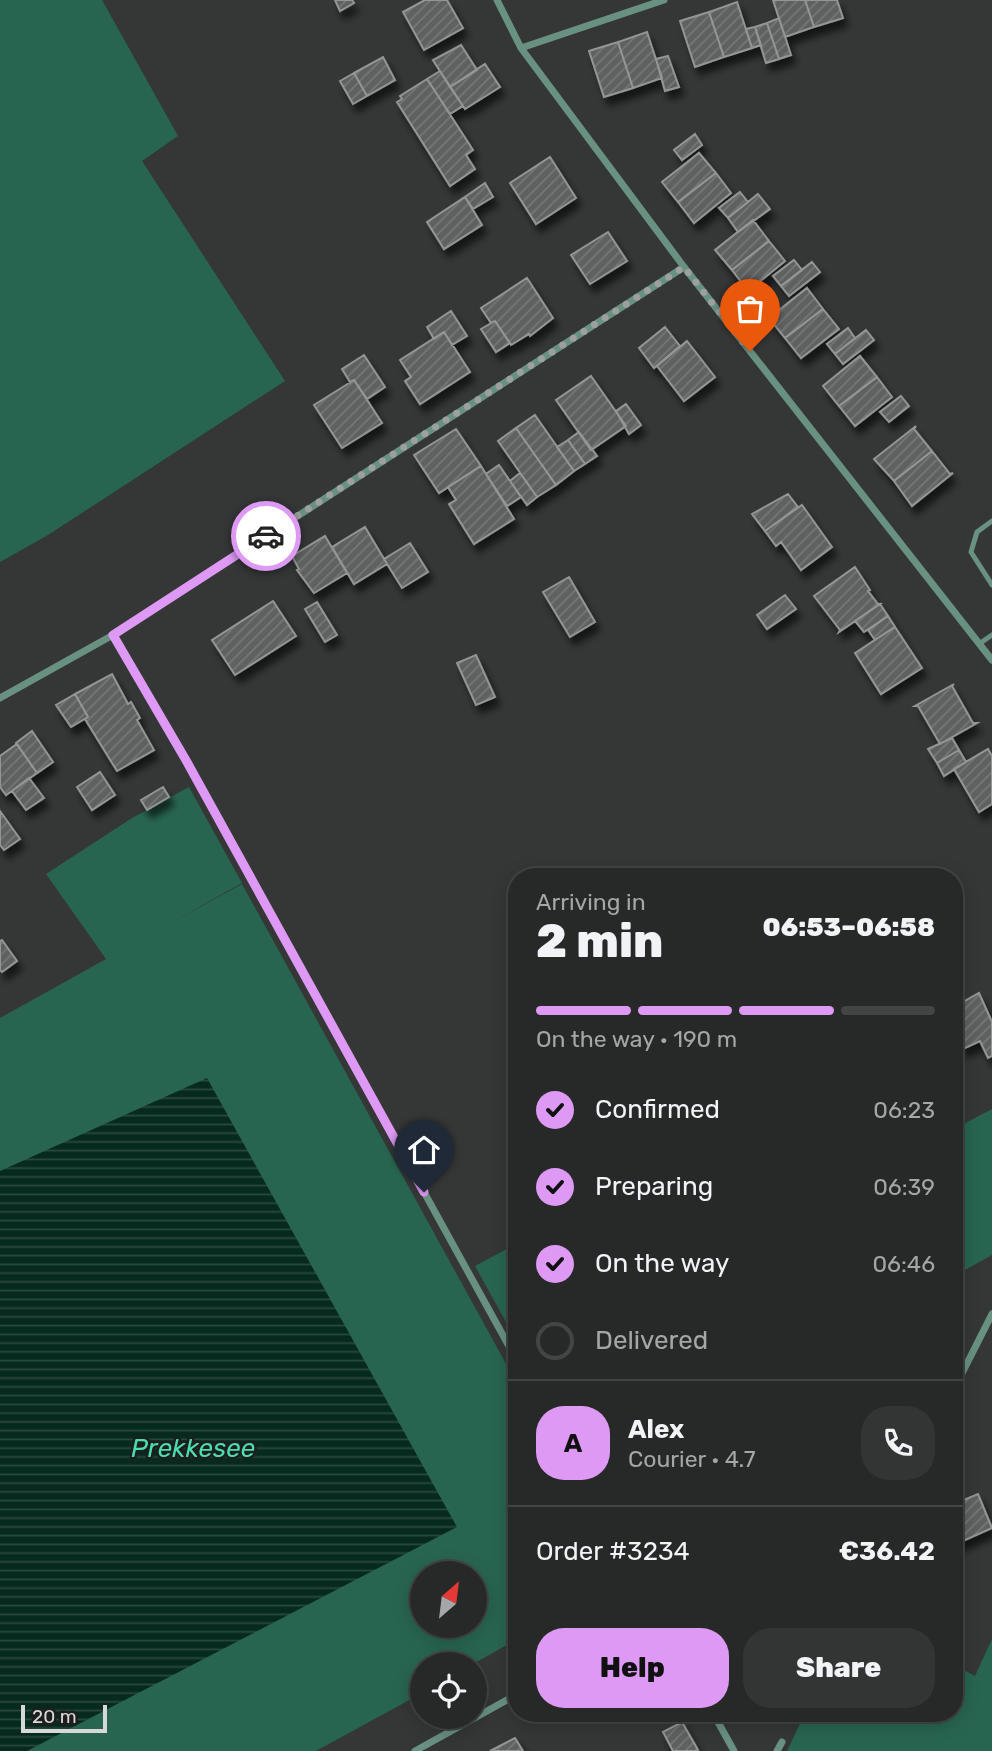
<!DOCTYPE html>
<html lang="en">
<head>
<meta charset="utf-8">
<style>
	:root { --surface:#272928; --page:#333534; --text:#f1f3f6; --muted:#a4a6a8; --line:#434545; --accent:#dd99f3 }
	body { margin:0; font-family:Rubik,sans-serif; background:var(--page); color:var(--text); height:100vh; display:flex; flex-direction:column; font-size:26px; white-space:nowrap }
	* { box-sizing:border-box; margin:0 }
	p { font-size:23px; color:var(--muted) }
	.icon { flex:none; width:38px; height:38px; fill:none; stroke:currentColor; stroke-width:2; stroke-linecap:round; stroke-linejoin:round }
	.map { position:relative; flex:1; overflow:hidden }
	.details { position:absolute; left:508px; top:868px; width:455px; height:854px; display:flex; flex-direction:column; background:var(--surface); border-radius:28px; box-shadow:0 4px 18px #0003,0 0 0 2px var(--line) }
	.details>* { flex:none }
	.needle { width:46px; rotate:28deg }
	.fabs { position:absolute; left:410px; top:1561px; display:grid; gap:14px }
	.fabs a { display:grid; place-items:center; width:77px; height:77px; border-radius:50%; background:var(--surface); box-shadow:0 4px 18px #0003,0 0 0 2px var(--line); font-size:35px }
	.scale { position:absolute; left:21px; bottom:18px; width:86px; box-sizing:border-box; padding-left:7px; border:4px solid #d7d9d8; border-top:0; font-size:19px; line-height:24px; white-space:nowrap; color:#d7d9d8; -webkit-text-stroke:5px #1d1e1d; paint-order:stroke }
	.pin { position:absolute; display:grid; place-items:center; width:60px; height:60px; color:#fff; margin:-72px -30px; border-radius:50% 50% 50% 0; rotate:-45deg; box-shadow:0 0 7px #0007 }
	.pin .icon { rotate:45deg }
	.courier { position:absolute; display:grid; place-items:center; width:70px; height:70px; margin:-35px; border:5px solid #dd99f3; border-radius:50%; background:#fff; color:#222; box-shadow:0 2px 9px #0007 }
	.overview em { font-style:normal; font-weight:800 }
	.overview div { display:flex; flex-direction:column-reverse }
	.overview { display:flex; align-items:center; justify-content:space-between; height:119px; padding:0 28px }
	h1 { font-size:46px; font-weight:800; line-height:52px }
	.bar { display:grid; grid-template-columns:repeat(4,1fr); gap:10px 7px; align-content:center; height:84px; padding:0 28px }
	.bar i { height:9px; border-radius:5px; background:var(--line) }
	.bar .current { background:var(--accent) }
	.bar p { grid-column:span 4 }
	.line { display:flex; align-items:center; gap:18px; padding:0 28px; border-top:2px solid var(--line) }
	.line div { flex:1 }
	.round { display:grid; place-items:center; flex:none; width:74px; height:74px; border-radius:28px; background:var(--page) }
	ol { padding:0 28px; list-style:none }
	li { display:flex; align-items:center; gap:21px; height:77px }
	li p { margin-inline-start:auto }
	li .icon { padding:7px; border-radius:50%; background:var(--accent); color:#111; stroke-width:4 }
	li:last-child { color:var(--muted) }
	li i { width:38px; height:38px; border:4px solid var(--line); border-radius:50% }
	.action { display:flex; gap:14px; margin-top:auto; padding:14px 28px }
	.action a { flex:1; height:80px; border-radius:28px; background:var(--accent); color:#111; font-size:28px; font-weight:800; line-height:80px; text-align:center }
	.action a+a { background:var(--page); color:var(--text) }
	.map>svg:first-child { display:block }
</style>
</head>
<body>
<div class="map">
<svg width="992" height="1751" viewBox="0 0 992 1751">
	<defs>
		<pattern id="water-rules" width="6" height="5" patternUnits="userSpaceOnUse" patternTransform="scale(1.75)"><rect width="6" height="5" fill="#072a1f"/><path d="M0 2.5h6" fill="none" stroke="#2a483f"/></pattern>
		<pattern id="building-hatch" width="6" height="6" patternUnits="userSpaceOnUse" patternTransform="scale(1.75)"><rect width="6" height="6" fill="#5e6160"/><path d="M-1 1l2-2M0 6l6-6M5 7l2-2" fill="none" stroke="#747776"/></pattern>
		<filter id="shadow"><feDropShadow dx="4.5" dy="8" stdDeviation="3.5" flood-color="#0009"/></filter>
	</defs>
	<rect width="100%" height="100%" fill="#343736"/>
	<!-- green -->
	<path fill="#286550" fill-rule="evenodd" d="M0 0H102L178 136 142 161 285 381 48 535 0 562Z
		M189 787 242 883 171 923 242 884 516 1382V1640L473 1664H422V1693L316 1751H0V1018L106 959 46 874 132 818ZM422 1573H474V1626H422Z
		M992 1109V1255L954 1276V1129Z
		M516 1244V1340L475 1266Z
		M992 1639V1751H787L805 1713H954V1665L975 1676Z"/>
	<!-- water -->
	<path fill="url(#water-rules)" d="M207 1078 457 1527 27 1751H0V1171Z"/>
	<!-- building -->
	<path fill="url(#building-hatch)" stroke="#929694" stroke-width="2" filter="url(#shadow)" d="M335 0H352L354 3 340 11Z
		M425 0H447L463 28 424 50 403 12Z
		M773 0H805L814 27 785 37Z
		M805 0H837L843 18 814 27Z
		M737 2 752 48 724 57 709 12Z
		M709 12 724 57 695 67 680 21Z
		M779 18 791 55 779 59 767 23Z
		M767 23 779 59 766 63 755 27Z
		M755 27 761 45 752 48 746 29Z
		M647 32 662 78 633 88 618 42Z
		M618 42 633 88 604 97 589 51Z
		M461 45 477 70 450 87 433 60Z
		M668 56 679 87 665 91 656 59Z
		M383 57 395 80 367 96 354 73Z
		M485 64 500 87 465 109 450 87Z
		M440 71 463 106 450 114 427 79Z
		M354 73 367 96 353 104 340 81Z
		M427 79 473 150 466 155 475 169 450 186 397 102 402 99 400 96Z
		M695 134 702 145 682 160 674 150Z
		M699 153 716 173 678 202 662 182Z
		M550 157 576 198 536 224 510 183Z
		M716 173 731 193 694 223 678 202Z
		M485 183 493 197 473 209 465 197Z
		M740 192 748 202 728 218 719 208Z
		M758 194 770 209 738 232 728 218Z
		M465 197 482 225 444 249 427 222Z
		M753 220 769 241 732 270 715 250Z
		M608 232 627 261 590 284 571 255Z
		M769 241 785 261 748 291 732 270Z
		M794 260 802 270 781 286 773 276Z
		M812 262 820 272 789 296 781 286Z
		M527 278 553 318 530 336 529 334 511 345 495 321 491 323 481 308Z
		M807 288 823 309 785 338 769 318Z
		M823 309 839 329 801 358 785 338Z
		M451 311 467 336 452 345 444 332 434 339 427 327Z
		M495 321 510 343 496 352 481 329Z
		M665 327 680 346 654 368 639 348Z
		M848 328 855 338 835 354 827 344Z
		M866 330 874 340 843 364 835 354Z
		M444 332 470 372 420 404 405 381 411 377 400 360Z
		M687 341 715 377 684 401 657 366Z
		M364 355 385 387 367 399 354 380 350 382 342 369Z
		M860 356 877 377 839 406 823 386Z
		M591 376 626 426 591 450 556 400Z
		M877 377 892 397 855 426 839 406Z
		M354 380 382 423 342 448 314 405Z
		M901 396 909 406 889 422 880 412Z
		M626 404 641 425 629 434 616 411Z
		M535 415 574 471 556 485 516 428Z
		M916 426 914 429 932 451 894 481 874 459Z
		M516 428 556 485 537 497 498 441Z
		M456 429 481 466 439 493 414 455Z
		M579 432 597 456 585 464 568 440Z
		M568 440 585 464 574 471 557 447Z
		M932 451 950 474 953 473 912 506 894 481Z
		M499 465 521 497 507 506 486 474Z
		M481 466 514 519 474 544 449 504 456 500 448 487Z
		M520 473 537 497 527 505 510 481Z
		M788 494 798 507 765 531 752 514Z
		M802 505 832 547 801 570 781 542 776 546 765 531Z
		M365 527 387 564 354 584 332 547Z
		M325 536 347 573 314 593 297 570 299 569 292 556Z
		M410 543 428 572 402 588 384 559Z
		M855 567 870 590 868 591 878 604H880L839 632 840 630 814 596Z
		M569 577 595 622 570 637 543 592Z
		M785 595 796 609 767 629 757 615Z
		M273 601 296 636 235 675 212 640Z
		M317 602 337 635 325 642 305 609Z
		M880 604 888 616 864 632 855 621Z
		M888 616 895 627 875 640 868 630Z
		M895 627 922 668 881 694 855 653Z
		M476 655 495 697 476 705 457 663Z
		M112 674 128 704 131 702 140 718 137 720 154 750 117 771 85 719 88 717 75 694Z
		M954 684 952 686 973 723H977L940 744 918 706H915Z
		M75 694 88 717 71 727 56 705Z
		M32 731 53 762 37 773 16 743Z
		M952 738 959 750 937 763 928 749Z
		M17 744 37 773 6 795 0 787V756Z
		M988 749 992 756V804L979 812 954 769Z
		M959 750 966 762 944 776 937 763Z
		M100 772 115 795 92 810 77 787Z
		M29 778 44 798 26 810 12 791Z
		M163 787 169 797 147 810 141 800Z
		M0 811 20 839 4 850 0 845Z
		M2 940 17 961 2 972 0 970V941Z
		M979 993 992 1022V1056L988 1058 980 1041 963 1049 954 1028V1007Z
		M978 1494 992 1528 954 1545V1504Z
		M682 1722 698 1750 695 1751H673L663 1732Z
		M515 1738 523 1751H490Z"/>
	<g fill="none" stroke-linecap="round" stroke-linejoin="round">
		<!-- service -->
		<path stroke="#689181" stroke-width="5" d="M992 521 977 532 971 552 992 585
			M979 644 992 635"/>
		<!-- minor -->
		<path stroke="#689181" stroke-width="7" d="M497 0 521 48 684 267 992 660
			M521 48 664 0
			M113 635 187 762 516 1359
			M0 698 113 635 684 267
			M954 1389 992 1314
			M713 1713 734 1751
			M415 1751 516 1695
			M777 1751 782 1742"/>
	</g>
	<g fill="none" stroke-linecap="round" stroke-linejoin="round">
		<!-- done -->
		<path stroke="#9ea09f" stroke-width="7" stroke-dasharray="0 12.6" d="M266 536 684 267 750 351"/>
		<!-- route -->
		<path stroke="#dd99f3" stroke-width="9" d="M266 536 113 635 187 762 424 1192"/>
	</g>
	<g text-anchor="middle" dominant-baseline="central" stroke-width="5" stroke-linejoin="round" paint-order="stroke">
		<!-- water labels -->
		<g font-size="26" font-style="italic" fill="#48deaf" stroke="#1d1e1d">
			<text x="193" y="1448">Prekkesee</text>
		</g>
	</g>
</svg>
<div class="fabs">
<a><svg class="needle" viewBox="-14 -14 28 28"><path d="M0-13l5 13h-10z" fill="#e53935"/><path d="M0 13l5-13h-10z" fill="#a4a6a8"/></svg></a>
<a><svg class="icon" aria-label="locate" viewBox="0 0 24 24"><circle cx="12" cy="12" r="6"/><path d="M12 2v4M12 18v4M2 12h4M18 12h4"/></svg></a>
</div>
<div class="scale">20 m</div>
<div class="pin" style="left:750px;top:351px;background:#ea580c"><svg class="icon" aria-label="bag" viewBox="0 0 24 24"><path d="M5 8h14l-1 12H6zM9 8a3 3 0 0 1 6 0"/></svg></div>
<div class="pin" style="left:424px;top:1192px;background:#1f2937"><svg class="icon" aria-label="home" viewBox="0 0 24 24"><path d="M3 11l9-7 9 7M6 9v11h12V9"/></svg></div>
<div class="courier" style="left:266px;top:536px"><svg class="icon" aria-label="car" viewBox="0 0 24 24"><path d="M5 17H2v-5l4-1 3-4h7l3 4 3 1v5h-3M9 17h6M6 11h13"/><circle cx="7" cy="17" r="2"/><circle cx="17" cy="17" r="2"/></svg></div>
<section class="details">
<div class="overview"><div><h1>2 min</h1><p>Arriving in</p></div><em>06:53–06:58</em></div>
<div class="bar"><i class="current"></i><i class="current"></i><i class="current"></i><i></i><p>On the way · 190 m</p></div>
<ol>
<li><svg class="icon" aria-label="check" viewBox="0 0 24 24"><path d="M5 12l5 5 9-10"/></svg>Confirmed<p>06:23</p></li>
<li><svg class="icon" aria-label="check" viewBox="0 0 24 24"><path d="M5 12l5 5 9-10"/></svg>Preparing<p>06:39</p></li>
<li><svg class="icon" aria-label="check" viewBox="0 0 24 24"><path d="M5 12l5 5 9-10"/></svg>On the way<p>06:46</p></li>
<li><i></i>Delivered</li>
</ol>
<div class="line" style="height:126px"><b class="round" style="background:var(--accent);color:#111">A</b><div><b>Alex</b><p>Courier · 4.7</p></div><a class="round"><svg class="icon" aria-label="phone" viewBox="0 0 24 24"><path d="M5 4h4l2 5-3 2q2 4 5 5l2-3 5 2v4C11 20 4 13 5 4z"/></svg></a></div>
<div class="line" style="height:91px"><div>Order #3234</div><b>€36.42</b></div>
<div class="action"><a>Help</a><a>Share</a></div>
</section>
</div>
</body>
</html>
